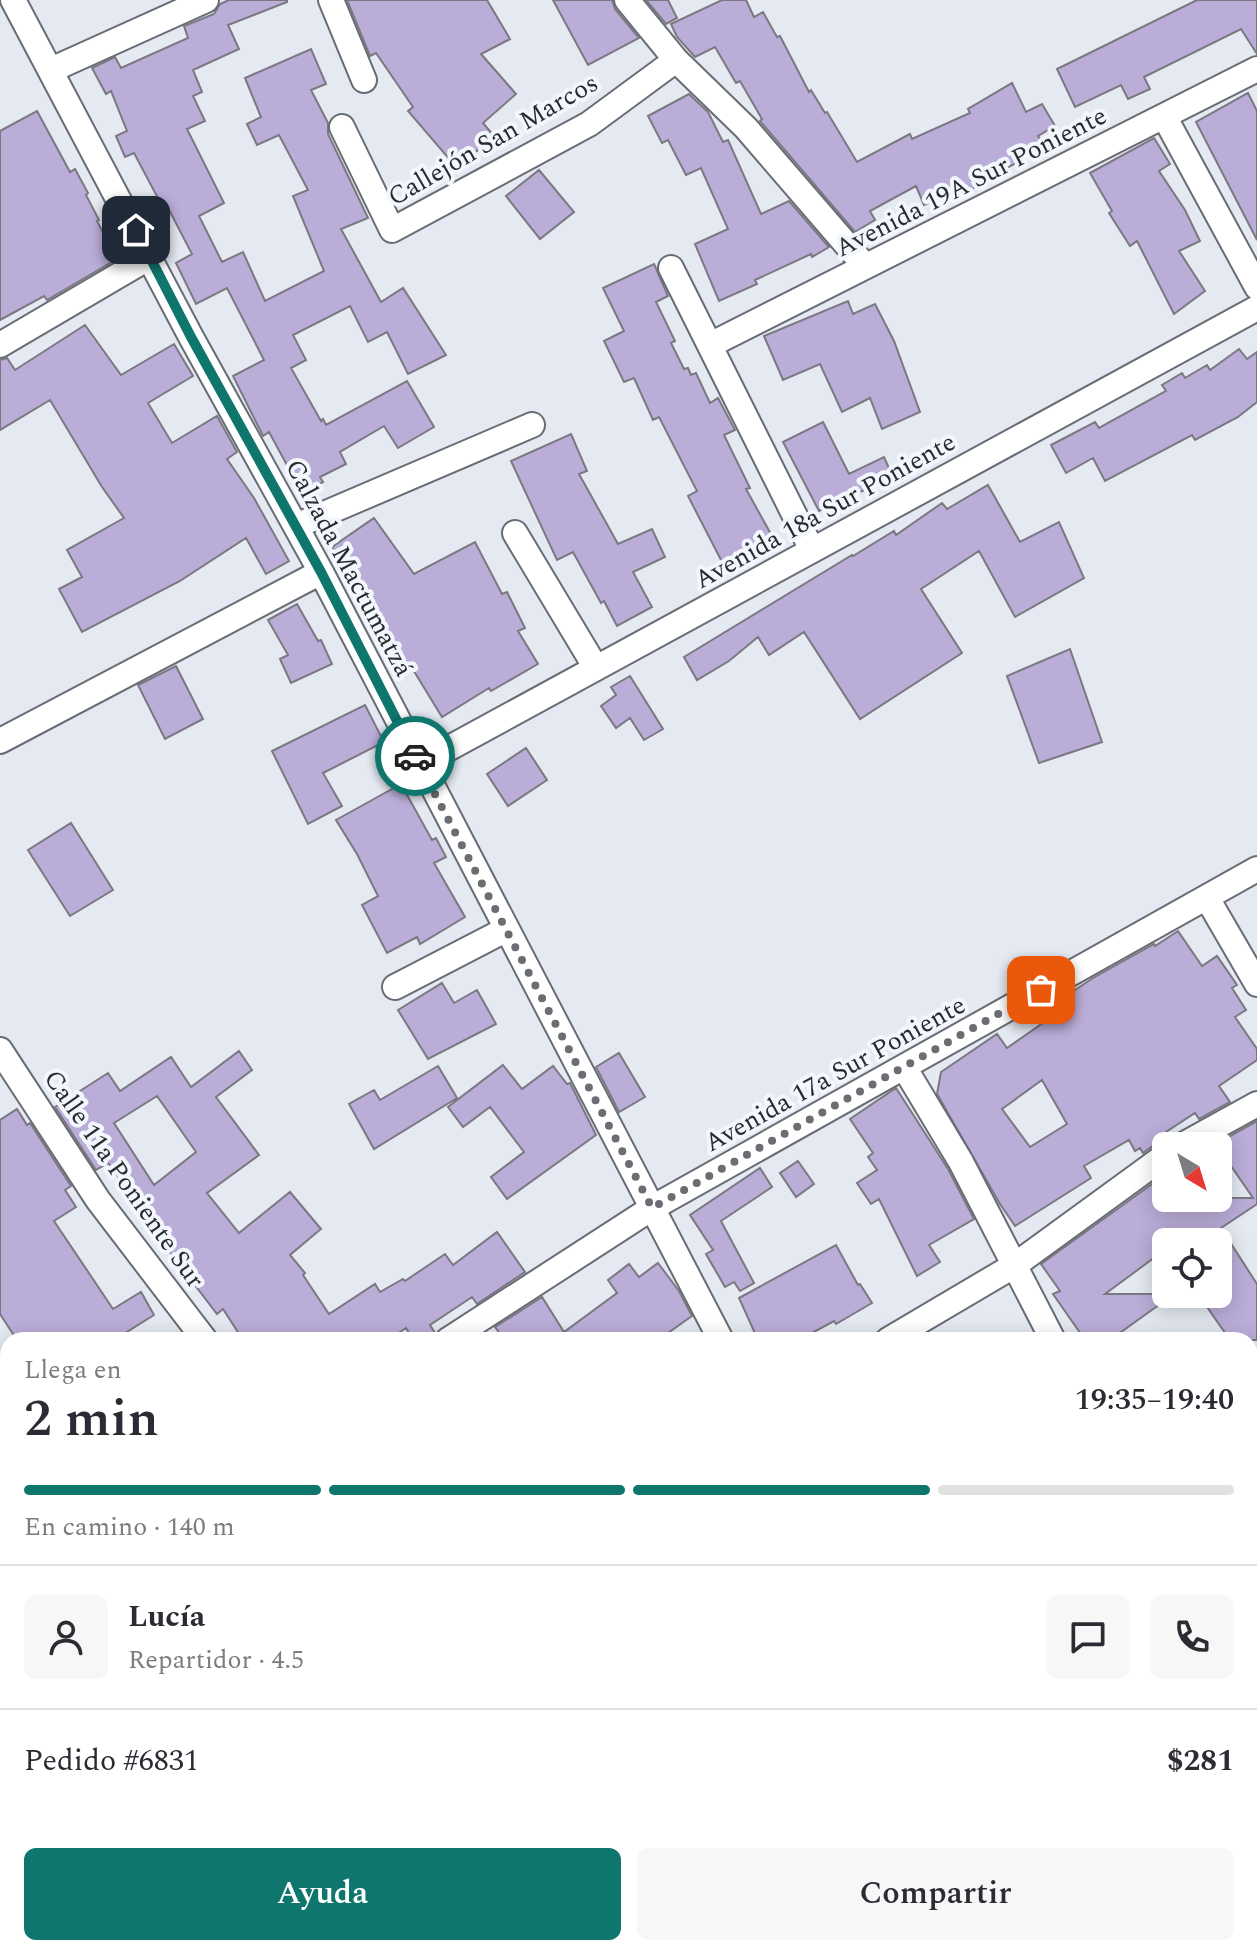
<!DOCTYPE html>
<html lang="es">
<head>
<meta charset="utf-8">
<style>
	:root { --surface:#fff; --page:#f7f7f7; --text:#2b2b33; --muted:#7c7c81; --line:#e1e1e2; --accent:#0f766e }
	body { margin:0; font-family:Spectral,serif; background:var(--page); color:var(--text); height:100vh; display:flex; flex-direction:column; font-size:30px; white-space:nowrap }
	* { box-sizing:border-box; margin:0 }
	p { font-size:26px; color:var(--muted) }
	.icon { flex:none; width:44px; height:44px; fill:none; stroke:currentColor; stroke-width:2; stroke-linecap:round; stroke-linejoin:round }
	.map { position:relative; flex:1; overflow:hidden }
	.sheet { position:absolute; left:0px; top:1332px; width:1258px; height:624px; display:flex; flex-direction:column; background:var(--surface); border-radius:24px 24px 0 0; box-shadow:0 4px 20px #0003 }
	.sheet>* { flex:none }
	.needle { width:52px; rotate:142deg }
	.buttons { position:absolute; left:1152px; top:1132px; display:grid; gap:16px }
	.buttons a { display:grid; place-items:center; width:80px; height:80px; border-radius:12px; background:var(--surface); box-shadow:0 4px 20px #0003; font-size:40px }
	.pin { position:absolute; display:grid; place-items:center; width:68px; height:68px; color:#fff; margin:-34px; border-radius:16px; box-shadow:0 4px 12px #0006 }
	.courier { position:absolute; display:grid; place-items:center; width:80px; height:80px; margin:-40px; border:6px solid #0f766e; border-radius:50%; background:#fff; color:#222; box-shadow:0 2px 10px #0007 }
	.summary em { font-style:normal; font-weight:600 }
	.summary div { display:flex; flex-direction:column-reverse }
	.summary { display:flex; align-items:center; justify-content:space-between; height:136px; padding:0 24px }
	h1 { font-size:52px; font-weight:600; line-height:60px }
	.bar { display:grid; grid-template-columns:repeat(4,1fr); gap:12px 8px; align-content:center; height:96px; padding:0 24px }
	.bar i { height:10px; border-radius:6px; background:var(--line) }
	.bar .on { background:var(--accent) }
	.bar p { grid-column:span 4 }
	.line { display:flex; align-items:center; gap:20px; padding:0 24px; border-top:2px solid var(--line) }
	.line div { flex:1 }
	.round { display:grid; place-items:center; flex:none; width:84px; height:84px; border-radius:12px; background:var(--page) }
	.primary-button { display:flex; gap:16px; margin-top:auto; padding:16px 24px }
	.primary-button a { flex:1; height:92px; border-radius:12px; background:var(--accent); color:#fff; font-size:32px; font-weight:600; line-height:92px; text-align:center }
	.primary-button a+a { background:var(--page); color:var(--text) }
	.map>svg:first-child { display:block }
</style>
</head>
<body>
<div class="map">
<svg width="1257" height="1956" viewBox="0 0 1257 1956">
	<rect width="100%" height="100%" fill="#e4e9f2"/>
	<!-- building -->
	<path fill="#baadd8" stroke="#7b7881" stroke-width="2" fill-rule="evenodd" d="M229 0H287V2L228 25 239 49 193 70 202 92 193 96 205 121 187 129 224 203 199 216 222 262 243 252 265 301 324 271 293 196 308 190 279 135 257 145 247 124 261 117 245 78 311 49 326 84 311 90 328 123V134L368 218 341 229 381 302 403 288 446 355 408 374 387 332 368 342 350 306 293 335 306 360 291 368 321 421 323 419 326 425 407 381 434 427 398 448 384 426 340 452 346 464 320 477 323 482 302 493 269 432 263 436 233 376 264 360 227 288 196 304 176 263 192 254 165 202 161 204 134 153 125 157 116 136 127 131 111 91 106 94 92 68 115 57 121 68 188 38 184 26 214 14 220 4Z
		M347 0H487L510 39 481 54 516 94 483 123 495 137 456 167 408 111 413 107 376 53 370 56Z
		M553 0H612L615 9 639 38 588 65Z
		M646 0H668L677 18 666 24Z
		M722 0H746L754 17 763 12 777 37 780 36 809 92 811 90 825 113 827 112 857 162 910 134 912 139 970 113 968 109 1012 83 1026 112 1042 104 1055 126 1038 136 1043 143 1018 157 1020 161 989 177 990 181 967 191 966 187 924 205 916 186 870 211 875 220 855 232 760 121 762 119 740 81 736 83 715 47 695 57 677 37 671 24Z
		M1197 0H1257V54L1241 29 1144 77 1150 89 1128 99 1121 85 1075 107 1057 69Z
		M1248 93 1257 111V240L1196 122Z
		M689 94 708 112 723 142 728 140 761 214 789 201 829 247 812 257 811 254 755 280 757 284 719 301 695 244 728 229 701 168 686 175 668 140 662 143 648 116Z
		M37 111 70 172 75 169 88 193 86 195 99 220 97 221 117 259 47 300 44 296 0 320V131Z
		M1154 138 1170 164 1159 171 1185 210 1200 241 1179 251 1205 291 1174 314 1137 241 1130 246 1109 213 1112 211 1090 173Z
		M539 170 574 212 540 239 506 196Z
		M654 264 668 296 656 302 675 341 671 343 684 369 688 368 691 375 696 373 710 403 718 398 735 430 724 435 750 488 746 489 772 536 722 562 688 496 697 491 659 417 653 420 634 378 624 382 604 341 624 331 603 288Z
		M848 301 853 314 875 304 894 341 920 412 882 429 870 398 842 412 820 364 783 380 764 336Z
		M85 325 121 375 174 344 193 376 148 403 172 443 217 416 237 452 227 459 254 498 289 561 266 574 246 538 180 581 82 632 59 589 82 577 67 550 124 518 102 487 50 400 0 430V360L7 358 15 370Z
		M1239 349 1247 359 1257 352V402L1238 417 1195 440 1192 435 1105 481 1093 458 1066 473 1051 445 1095 422 1099 428 1166 391 1162 385 1182 373 1185 378 1207 365 1210 370Z
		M823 422 849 474 884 457 893 477 819 511 783 442Z
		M571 434 587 471 579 474 618 544 652 529 665 557 633 572 652 607 617 626 604 601 601 603 573 552 557 560 511 461Z
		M988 485 1020 542 1059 522 1084 578 1015 617 979 551 921 589 962 653 860 719 804 632 769 655 758 637 729 661 697 680 684 657 852 555 853 556 894 531 896 535 942 503 947 509Z
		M374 518 414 574 475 542 502 594 507 592 525 628 518 631 538 664 491 691 489 688 442 717 409 663 399 668 372 624 381 618 332 547Z
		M297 604 318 641 321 640 332 664 291 683 280 659 288 655 268 620Z
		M1070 649 1102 742 1039 763 1007 676Z
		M176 666 203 719 165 739 138 685Z
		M630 676 663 729 644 740 630 718 616 728 601 706 616 695 611 687Z
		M365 705 384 742 323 773 342 806 308 824 272 751Z
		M526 748 547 780 508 806 487 774Z
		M401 784 432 840 436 838 446 857 434 863 465 917 420 944 417 937 387 953 362 905 378 896 357 854 336 820Z
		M71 823 113 890 70 916 28 850Z
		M1178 931 1202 966 1217 956 1237 985 1232 988 1246 1010 1235 1017 1257 1049V1060L1219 1086 1230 1102 1199 1119 1195 1113 1166 1132V1140L1157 1143 1143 1153 1140 1148 1135 1151 1129 1140 1084 1166 1091 1178 1015 1226 1000 1204 937 1094 941 1072 997 1034 1007 1048 1047 1020 1042 1012 1093 978 1154 944 1155 946ZM1042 1080 1067 1124 1030 1147 1002 1109Z
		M442 983 454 1003 477 990 496 1024 428 1059 398 1010Z
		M239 1051 252 1070 216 1097 259 1155 207 1193 239 1233 290 1192 321 1229 290 1255 305 1273 303 1275 329 1314 375 1284 380 1292 403 1279 405 1281 445 1254 453 1265 497 1232 525 1272 477 1304 472 1297 430 1325 435 1333 433 1340H413L406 1328 388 1340H243L223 1309 217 1314 175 1259 160 1239 163 1237 108 1163 96 1170 55 1107 108 1073 120 1091 171 1057 191 1087ZM157 1096 196 1152 154 1185 114 1123Z
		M619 1053 645 1097 619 1112 596 1067Z
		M503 1065 522 1089 553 1066 567 1084 570 1083 596 1135 507 1199 491 1177 524 1152 490 1107 463 1127 448 1107Z
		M438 1066 457 1098 374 1149 349 1104 374 1090 380 1100Z
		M896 1088 948 1169 974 1219 929 1245 940 1262 917 1276 879 1199 871 1204 857 1183 877 1170 868 1157 873 1153 850 1119Z
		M17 1109 27 1125 30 1123 71 1186 65 1190 76 1207 54 1221 113 1309 141 1292 154 1315 114 1340H17L0 1314V1120Z
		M1257 1121V1204L1221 1228 1257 1284V1340H1230L1198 1294H1218V1242H1166V1249L1105 1294H1174L1110 1340H1085L1053 1294 1060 1291 1041 1264 1166 1174V1198H1253L1216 1144Z
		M798 1161 814 1184 796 1197 780 1173Z
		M760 1168 772 1187 721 1221 754 1283 740 1291 734 1282 725 1287 706 1254 713 1250 690 1215Z
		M836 1245 858 1285 860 1284 872 1303 836 1324 834 1321 799 1340H758L739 1298Z
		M658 1263 679 1291 692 1316 658 1340H505L495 1327 542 1297 564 1332 617 1293 608 1280 629 1264 639 1277Z"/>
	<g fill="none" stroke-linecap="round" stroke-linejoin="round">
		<defs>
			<path id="street" d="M13 0 191 337 321 572 721 1340
				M331 0 364 80
				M627 0 676 60 746 128 865 266
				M51 70 206 0
				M1164 116 1257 287
				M342 127 392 230 589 124 676 60
				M671 268 812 550
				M0 345 150 257
				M710 345 1257 69
				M296 526 532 425
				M515 533 596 668
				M0 741 321 572
				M420 764 1257 308
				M1207 898 1257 984
				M395 987 507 929
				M0 1050 98 1200 205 1340
				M904 1067 961 1162 1053 1340
				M1181 1146 1257 1104
				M448 1340 652 1208 1257 869
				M888 1340 1015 1265 1166 1155
				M1250 1499 1257 1495
				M0 1601 8 1597
				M0 1802 8 1817
				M88 1948 93 1956
				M1035 1948 1039 1956
				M431 1956 447 1948"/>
		</defs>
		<!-- street casing -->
		<use href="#street" stroke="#686c74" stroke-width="28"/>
		<!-- street -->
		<use href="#street" stroke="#fff" stroke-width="24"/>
	</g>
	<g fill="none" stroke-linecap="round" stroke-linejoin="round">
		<!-- done -->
		<path stroke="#6a6e73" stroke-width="8" stroke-dasharray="0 14.4" d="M415 756 652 1208 1041 990"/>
		<!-- route -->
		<path stroke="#0f766e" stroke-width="10" d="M136 230 191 337 321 572 415 756"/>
	</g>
	<g text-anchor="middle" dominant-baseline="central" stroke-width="8" stroke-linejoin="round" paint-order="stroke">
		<!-- street labels -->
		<g font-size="26" fill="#292b2e" stroke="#f2f6fd">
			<text transform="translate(493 140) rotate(-30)">Callejón San Marcos</text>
			<text transform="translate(971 182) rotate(-27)">Avenida 19A Sur Poniente</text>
			<text transform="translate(825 511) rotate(-29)">Avenida 18a Sur Poniente</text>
			<text transform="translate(349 568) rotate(62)">Calzada Mactumatzá</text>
			<text transform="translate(835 1074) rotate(-29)">Avenida 17a Sur Poniente</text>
			<text transform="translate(124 1179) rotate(55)">Calle 11a Poniente Sur</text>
		</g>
	</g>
</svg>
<div class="buttons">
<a><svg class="needle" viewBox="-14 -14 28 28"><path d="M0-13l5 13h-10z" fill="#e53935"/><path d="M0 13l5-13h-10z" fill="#7c7c81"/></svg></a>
<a><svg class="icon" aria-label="locate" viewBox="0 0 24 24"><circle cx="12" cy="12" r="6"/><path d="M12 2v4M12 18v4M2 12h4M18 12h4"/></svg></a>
</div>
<div class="pin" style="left:1041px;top:990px;background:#ea580c"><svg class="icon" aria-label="bag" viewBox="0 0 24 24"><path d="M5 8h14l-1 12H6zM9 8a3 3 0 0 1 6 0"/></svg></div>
<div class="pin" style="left:136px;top:230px;background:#1f2937"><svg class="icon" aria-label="home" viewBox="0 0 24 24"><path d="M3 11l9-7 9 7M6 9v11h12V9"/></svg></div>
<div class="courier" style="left:415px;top:756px"><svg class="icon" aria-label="car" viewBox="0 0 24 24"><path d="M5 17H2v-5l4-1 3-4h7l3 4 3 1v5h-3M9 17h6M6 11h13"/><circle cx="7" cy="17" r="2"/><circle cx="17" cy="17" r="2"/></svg></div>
<section class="sheet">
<div class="summary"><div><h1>2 min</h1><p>Llega en</p></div><em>19:35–19:40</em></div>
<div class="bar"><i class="on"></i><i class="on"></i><i class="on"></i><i></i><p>En camino · 140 m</p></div>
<div class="line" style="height:144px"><a class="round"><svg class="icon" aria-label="person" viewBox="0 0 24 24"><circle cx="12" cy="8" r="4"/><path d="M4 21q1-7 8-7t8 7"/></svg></a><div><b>Lucía</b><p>Repartidor · 4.5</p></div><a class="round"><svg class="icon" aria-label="chat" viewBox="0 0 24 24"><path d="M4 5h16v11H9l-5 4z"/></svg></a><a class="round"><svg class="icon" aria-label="phone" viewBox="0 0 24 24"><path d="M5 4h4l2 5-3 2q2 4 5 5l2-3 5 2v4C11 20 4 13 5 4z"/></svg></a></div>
<div class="line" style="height:104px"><div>Pedido #6831</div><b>$281</b></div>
<div class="primary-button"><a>Ayuda</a><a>Compartir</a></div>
</section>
</div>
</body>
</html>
